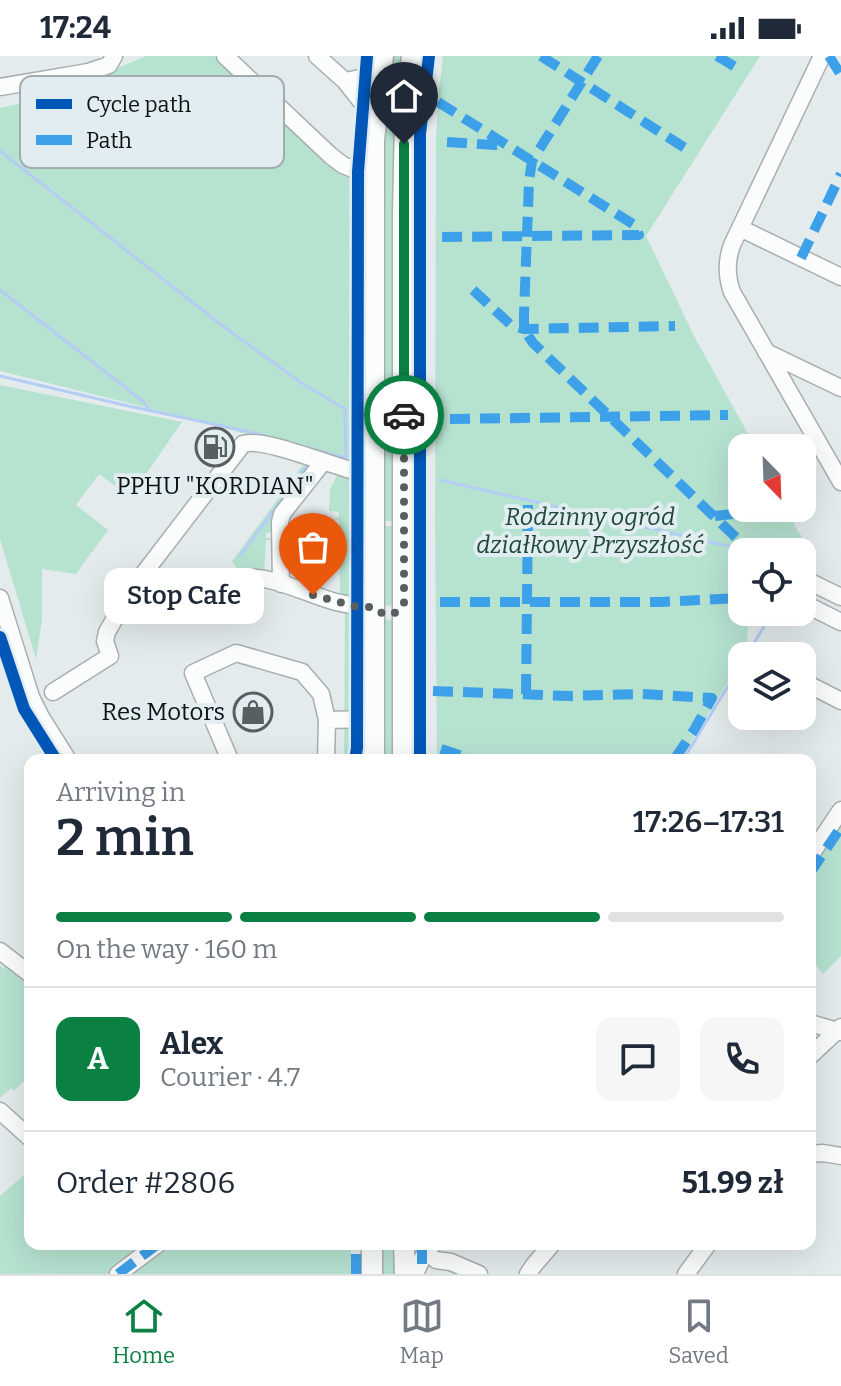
<!DOCTYPE html>
<html lang="en">
<head>
<meta charset="utf-8">
<style>
	:root { --surface:#fff; --page:#f6f6f7; --text:#1f2937; --muted:#747a83; --line:#e0e1e3; --accent:#0b8043 }
	body { margin:0; font-family:Bitter,serif; background:var(--page); color:var(--text); height:100vh; display:flex; flex-direction:column; font-size:30px; white-space:nowrap }
	* { box-sizing:border-box; margin:0 }
	p { font-size:26px; color:var(--muted) }
	.icon { flex:none; width:44px; height:44px; fill:none; stroke:currentColor; stroke-width:2; stroke-linecap:round; stroke-linejoin:round }
	.map { position:relative; flex:1; overflow:hidden }
	.side { position:absolute; left:24px; top:698px; width:792px; height:496px; display:flex; flex-direction:column; background:var(--surface); border-radius:16px; box-shadow:0 8px 32px #0002 }
	.side>* { flex:none }
	.needle { width:52px; rotate:157deg }
	.controls { position:absolute; left:728px; top:378px; display:grid; gap:16px }
	.controls a { display:grid; place-items:center; width:88px; height:88px; border-radius:16px; background:var(--surface); box-shadow:0 8px 32px #0002; font-size:40px }
	.pin { position:absolute; display:grid; place-items:center; width:68px; height:68px; color:#fff; margin:-82px -34px; border-radius:50% 50% 50% 0; rotate:-45deg; box-shadow:0 0 8px #0007 }
	.pin .icon { rotate:45deg }
	.courier { position:absolute; display:grid; place-items:center; width:80px; height:80px; margin:-40px; border:6px solid #0b8043; border-radius:50%; background:#fff; color:#222; box-shadow:0 2px 10px #0007 }
	.bubble { position:absolute; height:56px; border-radius:16px; background:var(--surface); box-shadow:0 8px 32px #0002; font-size:26px; font-weight:600; line-height:56px; text-align:center }
	.overview em { font-style:normal; font-weight:600 }
	.overview div { display:flex; flex-direction:column-reverse }
	.overview { display:flex; align-items:center; justify-content:space-between; height:136px; padding:0 32px }
	h1 { font-size:52px; font-weight:600; line-height:60px }
	.bar { display:grid; grid-template-columns:repeat(4,1fr); gap:12px 8px; align-content:center; height:96px; padding:0 32px }
	.bar i { height:10px; border-radius:6px; background:var(--line) }
	.bar .on { background:var(--accent) }
	.bar p { grid-column:span 4 }
	.line { display:flex; align-items:center; gap:20px; padding:0 32px; border-top:2px solid var(--line) }
	.line div { flex:1 }
	.round { display:grid; place-items:center; flex:none; width:84px; height:84px; border-radius:16px; background:var(--page) }
	.status { display:flex; justify-content:space-between; align-items:center; height:56px; padding:0 40px; background:var(--surface); direction:ltr }
	.status svg { height:22px; fill:currentColor }
	.menu { display:flex; justify-content:space-around; align-items:center; height:112px; border-top:2px solid var(--line); background:var(--surface); font-size:22px; color:var(--muted) }
	.menu a { display:grid; justify-items:center; gap:4px }
	.menu .on { color:var(--accent) }
	.map>svg:first-child { display:block }
</style>
</head>
<body>
<div class="status"><b>17:24</b><svg viewBox="0 0 49 12"><path d="M0 12V9h3v3zM5 12V6h3v6zM10 12V3h3v9zM15 12V0h3v12zM26 1h20v11H26zM47 4h2v5h-2z"/></svg></div>
<div class="map">
<svg width="841" height="1218" viewBox="0 0 841 1218">
	<rect width="100%" height="100%" fill="#e4ebec"/>
	<!-- green -->
	<path fill="#b6e2d0" d="M146 0H219L345 117 355 121 356 411C239 373 119 345 0 315V52L50 41Z
		M389 0H406L397 465H380V120Z
		M419 0H427L422 36 418 85V465L410 464V112Z
		M443 0H760L646 180 695 282 756 392H742V452H787L795 470 807 489 802 502V496H759L754 494 753 496H742V556H748L747 595 742 600V603L680 704H437L435 467 436 84 438 43Z
		M360 123 365 125V409L361 411Z
		M0 329 182 366 130 441 99 418 76 449 108 474 76 518 42 513V563L36 603 0 483Z
		M306 405 313 407 274 476 266 477V482H274L275 484H266L264 518 238 515 232 505Z
		M338 418 355 423V544L340 537 339 472 331 471 339 470V464L333 463 339 461V456L329 455 330 433Z
		M360 470H368V536L360 543Z
		M380 470H397L393 549C387 551 384 549 380 544Z
		M410 470H418V673L415 677 410 650Z
		M345 552 356 556 355 686 352 704H344Z
		M360 558 366 564V704H358L360 686Z
		M381 562 388 564 394 563 397 704H385L380 654Z
		M841 765V900L823 918 810 902V810Z
		M0 910 3 912 6 910 30 927V1019L14 1035 11 1032 0 1042Z
		M30 1114V1188H151L107 1218H0V1140Z
		M166 1188H351V1218H125Z
		M378 1188H398V1218H381Z"/>
	<g fill="none" stroke-linecap="round" stroke-linejoin="round">
		<!-- stream -->
		<path stroke="#b5cdf4" stroke-width="3" d="M0 95 220 268 303 328 345 353 346 402 246 375 124 349 0 320
			M0 234 144 346 149 354
			M440 424 741 493
			M240 500 306 411
			M746 600 773 556
			M683 704 742 607
			M446 1213 457 1218"/>
		<defs>
			<path id="minor" d="M225 0 331 100 343 109 353 113
				M317 0 345 25 375 63
				M822 0 732 189C726 205 726 219 732 236L841 426
				M345 25 365 21 381 8
				M0 31 88 16 109 9 114 0
				M740 172 841 221
				M766 296 841 332
				M804 523 841 541
				M281 528 280 466 282 458 323 406
				M0 542 31 641 41 661 68 704
				M811 551 841 566
				M209 555C217 544 225 529 239 524 262 514 311 540 336 546 349 549 361 551 374 551
				M802 625 841 645
				M53 636 110 600 105 585 107 576 131 534 243 388C264 380 345 416 374 420
				M327 664 374 663
				M230 704 193 617 236 597 302 616 321 638 327 664 326 704
				M810 800 841 754
				M0 895 30 918
				M810 967 841 976
				M810 1000 841 971
				M0 1055 30 1082
				M810 1098 823 1097 841 1100
				M436 1204 451 1206 479 1218
				M118 1218 158 1188
				M415 1218 422 1203 433 1188
				M528 1218 534 1209 552 1188
				M686 1218 708 1188"/>
			<path id="major" d="M374 704V85L383 0
				M403 704V157L405 63 412 0
				M404 1188 405 1218
				M372 1218V1188"/>
		</defs>
		<!-- minor casing -->
		<use href="#minor" stroke="#a9aeaf" stroke-width="19"/>
		<!-- major casing -->
		<use href="#major" stroke="#a9aeaf" stroke-width="23"/>
		<!-- minor -->
		<use href="#minor" stroke="#fbfcfc" stroke-width="16"/>
		<!-- major -->
		<use href="#major" stroke="#fbfcfc" stroke-width="20"/>
		<!-- quiet -->
		<path stroke="#3da1ea" stroke-width="10" stroke-dasharray="20 10" stroke-linecap="butt" d="M541 0 688 94
			M598 0 532 105 529 125 524 258V273L533 287 751 496
			M717 0 737 12
			M829 0 841 19
			M438 46 636 170 639 179 439 181
			M447 86 495 89 505 88
			M801 202 841 118
			M473 234 511 269 524 273 675 270
			M450 363 728 359
			M715 460 779 453
			M802 522 804 523
			M440 546H660L742 542
			M433 635 569 640 642 638 712 642 694 674 674 704
			M526 638 528 449
			M441 693 475 704
			M810 817 841 771
			M422 1188V1218
			M118 1218 158 1188
			M356 1218V1188"/>
		<defs>
			<path id="cycleway" d="M0 581 24 653 56 704
				M355 704 357 692 358 116 367 0
				M420 704V78L429 0"/>
		</defs>
		<!-- cycleway casing -->
		<use href="#cycleway" stroke="#e1edf0" stroke-width="17"/>
		<!-- cycleway -->
		<use href="#cycleway" stroke="#0057b8" stroke-width="12"/>
	</g>
	<g fill="none" stroke-linecap="round" stroke-linejoin="round">
		<!-- done -->
		<path stroke="#595e5f" stroke-width="8" stroke-dasharray="0 14.4" d="M313 539 358 551H374L383 558 389 559 397 556 404 548V359"/>
		<!-- route -->
		<path stroke="#0b8043" stroke-width="10" d="M404 359V88"/>
	</g>
	<!-- icons -->
	<defs>
		<symbol id="fuel-ring" viewBox="-11 -11 22 22"><circle r="9.5" fill="#e1edf0" stroke="#595e5f" stroke-width="1.5"/><path d="M-5.5-6h7V0h2V4h1.3V-2.5L3-4.5l.8-.8L6-3V5H2.5V1h-1V6h-7ZM-4.2-4.7v3.2H.2V-4.7Z" fill="#595e5f"/></symbol>
		<symbol id="shop-ring" viewBox="-11 -11 22 22"><circle r="9.5" fill="#e1edf0" stroke="#595e5f" stroke-width="1.5"/><path d="M-5-2.5h2.3a2.7 3.5 0 0 1 5.4 0H5L5.5 6h-11ZM-1.5-2.5h3a1.5 2.3 0 0 0-3 0Z" fill="#595e5f"/></symbol>
	</defs>
	<g fill-rule="evenodd">
		<use href="#fuel-ring" x="193" y="369" width="44" height="44"/>
		<use href="#shop-ring" x="231" y="634" width="44" height="44"/>
	</g>
	<g text-anchor="middle" dominant-baseline="central" stroke-width="8" stroke-linejoin="round" paint-order="stroke">
		<!-- poi labels -->
		<g font-size="24" fill="#0e1213" stroke="#e1edf0">
			<text x="215" y="430">PPHU "KORDIAN"</text>
			<text x="225" y="656" text-anchor="end">Res Motors</text>
		</g>
		<!-- park labels -->
		<g font-size="24" font-style="italic" fill="#1f4837" stroke="#e1edf0">
			<text x="590" y="461">Rodzinny ogród<tspan x="590" dy="28">działkowy Przyszłość</tspan></text>
		</g>
	</g>
	<!-- legend -->
	<rect x="20" y="20" width="264" height="92" rx="12" fill="#e1edf0" stroke="#a2abae" stroke-width="2"/>
	<rect x="36" y="43" width="36" height="10" fill="#0057b8"/>
	<rect x="36" y="79" width="36" height="10" fill="#3da1ea"/>
	<g font-size="22" fill="#0e1213">
		<text x="86" y="56">Cycle path</text>
		<text x="86" y="92">Path</text>
	</g>
</svg>
<div class="controls">
<a><svg class="needle" viewBox="-14 -14 28 28"><path d="M0-13l5 13h-10z" fill="#e53935"/><path d="M0 13l5-13h-10z" fill="#747a83"/></svg></a>
<a><svg class="icon" aria-label="locate" viewBox="0 0 24 24"><circle cx="12" cy="12" r="6"/><path d="M12 2v4M12 18v4M2 12h4M18 12h4"/></svg></a>
<a><svg class="icon" aria-label="layers" viewBox="0 0 24 24"><path d="M12 4l9 5-9 5-9-5zM3 14l9 5 9-5"/></svg></a>
</div>
<div class="pin" style="left:313px;top:539px;background:#ea580c"><svg class="icon" aria-label="bag" viewBox="0 0 24 24"><path d="M5 8h14l-1 12H6zM9 8a3 3 0 0 1 6 0"/></svg></div>
<div class="pin" style="left:404px;top:88px;background:#1f2937"><svg class="icon" aria-label="home" viewBox="0 0 24 24"><path d="M3 11l9-7 9 7M6 9v11h12V9"/></svg></div>
<div class="courier" style="left:404px;top:359px"><svg class="icon" aria-label="car" viewBox="0 0 24 24"><path d="M5 17H2v-5l4-1 3-4h7l3 4 3 1v5h-3M9 17h6M6 11h13"/><circle cx="7" cy="17" r="2"/><circle cx="17" cy="17" r="2"/></svg></div>
<div class="bubble" style="left:104px;top:512px;width:160px">Stop Cafe</div>
<section class="side">
<div class="overview"><div><h1>2 min</h1><p>Arriving in</p></div><em>17:26–17:31</em></div>
<div class="bar"><i class="on"></i><i class="on"></i><i class="on"></i><i></i><p>On the way · 160 m</p></div>
<div class="line" style="height:144px"><b class="round" style="background:var(--accent);color:#fff">A</b><div><b>Alex</b><p>Courier · 4.7</p></div><a class="round"><svg class="icon" aria-label="chat" viewBox="0 0 24 24"><path d="M4 5h16v11H9l-5 4z"/></svg></a><a class="round"><svg class="icon" aria-label="phone" viewBox="0 0 24 24"><path d="M5 4h4l2 5-3 2q2 4 5 5l2-3 5 2v4C11 20 4 13 5 4z"/></svg></a></div>
<div class="line" style="height:104px"><div>Order #2806</div><b>51.99 zł</b></div>
</section>
</div>
<nav class="menu">
<a class="on"><svg class="icon" aria-label="home" viewBox="0 0 24 24"><path d="M3 11l9-7 9 7M6 9v11h12V9"/></svg>Home</a>
<a><svg class="icon" aria-label="map" viewBox="0 0 24 24"><path d="M3 6l6-2 6 2 6-2v14l-6 2-6-2-6 2zM9 4v14M15 6v14"/></svg>Map</a>
<a><svg class="icon" aria-label="saved" viewBox="0 0 24 24"><path d="M7 4h10v16l-5-4-5 4z"/></svg>Saved</a>
</nav>
</body>
</html>
